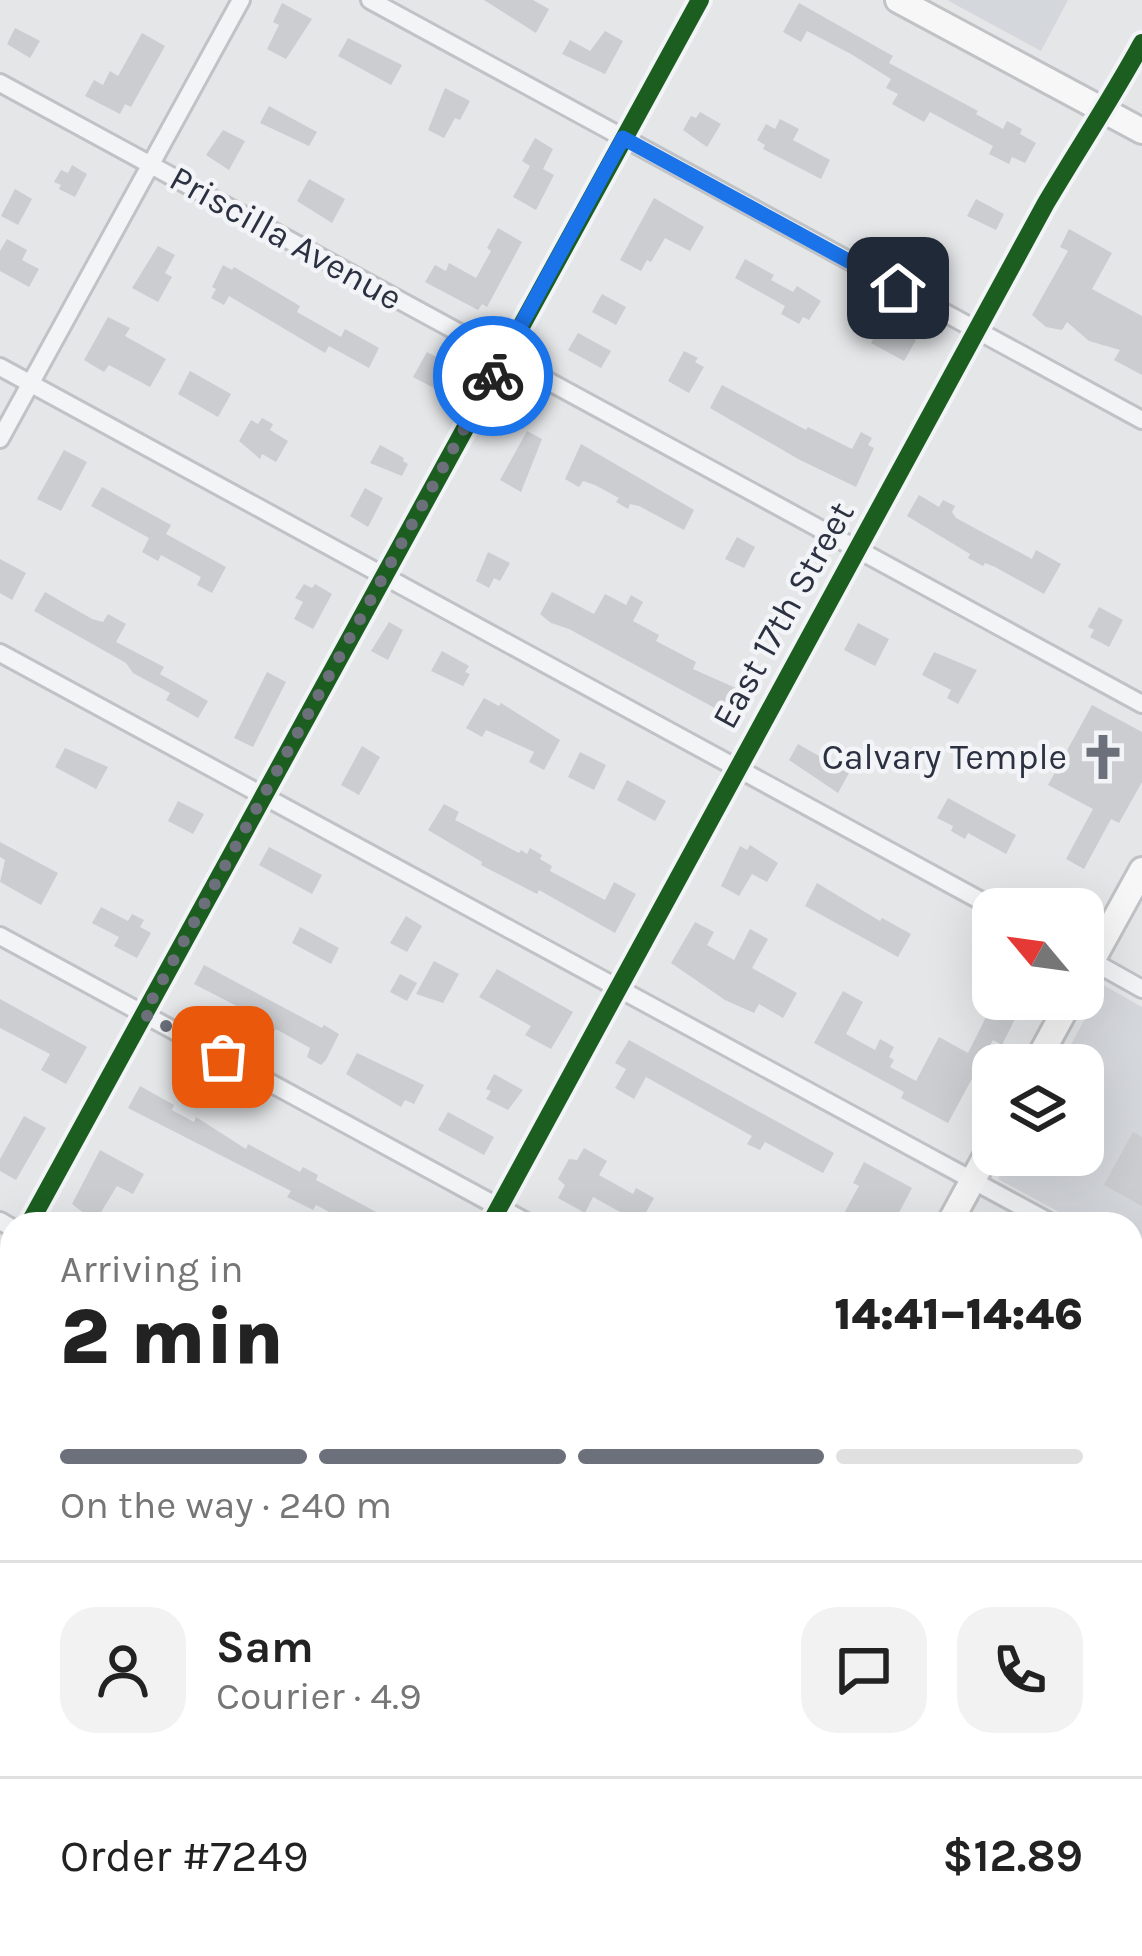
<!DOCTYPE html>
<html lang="en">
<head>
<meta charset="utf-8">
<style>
	:root { --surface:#fff; --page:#f2f2f2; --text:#222; --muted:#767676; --line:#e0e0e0; --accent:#6c707b }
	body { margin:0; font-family:Karla,sans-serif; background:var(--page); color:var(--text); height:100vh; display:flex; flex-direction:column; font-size:45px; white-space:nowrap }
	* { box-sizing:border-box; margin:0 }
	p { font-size:39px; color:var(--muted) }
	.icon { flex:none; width:66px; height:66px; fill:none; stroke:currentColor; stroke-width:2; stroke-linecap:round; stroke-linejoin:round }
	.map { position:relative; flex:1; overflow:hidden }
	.details { position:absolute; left:0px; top:1212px; width:1143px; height:744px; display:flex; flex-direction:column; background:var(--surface); border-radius:36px 36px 0 0; box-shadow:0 12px 48px #0002 }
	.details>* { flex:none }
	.needle { width:78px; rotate:299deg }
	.controls { position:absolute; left:972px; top:888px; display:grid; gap:24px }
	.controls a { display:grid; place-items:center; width:132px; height:132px; border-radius:24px; background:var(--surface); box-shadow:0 12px 48px #0002; font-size:60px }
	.pin { position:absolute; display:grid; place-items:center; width:102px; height:102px; color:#fff; margin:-51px; border-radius:24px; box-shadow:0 6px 18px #0006 }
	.courier { position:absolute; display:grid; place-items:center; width:120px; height:120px; margin:-60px; border:9px solid #1a73e8; border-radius:50%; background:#fff; color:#222; box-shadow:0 3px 15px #0007 }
	.headline em { font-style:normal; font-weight:800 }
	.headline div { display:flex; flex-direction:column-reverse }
	.headline { display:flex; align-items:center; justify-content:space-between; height:204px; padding:0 60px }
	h1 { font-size:78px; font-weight:800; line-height:90px }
	.bar { display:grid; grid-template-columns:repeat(4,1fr); gap:18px 12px; align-content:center; height:144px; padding:0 60px }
	.bar i { height:15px; border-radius:9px; background:var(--line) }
	.bar .current { background:var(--accent) }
	.bar p { grid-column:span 4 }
	.line { display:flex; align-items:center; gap:30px; padding:0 60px; border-top:3px solid var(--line) }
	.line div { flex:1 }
	.round { display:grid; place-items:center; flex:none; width:126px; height:126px; border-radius:36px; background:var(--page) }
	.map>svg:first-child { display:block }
</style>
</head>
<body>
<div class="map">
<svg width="1142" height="1956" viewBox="0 0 1142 1956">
	<rect width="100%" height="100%" fill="#e4e6e8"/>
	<!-- built -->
	<path fill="#d4d7dc" d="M947 0H1068L1041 51Z
		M1103 985 1142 1007V1257L1131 1251V1224H1081L998 1179 1011 1155H1083V1065H1060Z"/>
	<!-- building -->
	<path fill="#cbcdd0" d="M484 0H533L549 9 536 33Z
		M282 3 312 19 286 59 267 49 279 25 273 22Z
		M799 3 884 51 893 56 889 63 978 111 976 114 1003 129 1007 121 1022 129 1020 134 1036 143 1025 163 1012 157 1009 164 989 154 993 146 930 112 924 122 892 104 898 94 886 88 891 79 851 54 807 31 801 42 783 32Z
		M15 28 40 41 30 58 7 44Z
		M605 31 623 41 605 74 562 54 570 40 590 51Z
		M142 33 165 46 131 107 125 104 120 114 85 96 94 80 103 85 110 71 118 76Z
		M348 38 402 65 391 85 338 56Z
		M445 88 470 101 460 120 455 118 444 138 428 130Z
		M269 106 317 132 309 146 260 123Z
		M700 112 721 124 707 147 683 130 691 116 696 118Z
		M780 119 799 129 793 140 830 160 821 179 763 149 765 145 757 140 766 124 775 129Z
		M223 130 245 141 229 170 206 155Z
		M535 138 553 149 543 169 554 175 536 210 513 197 530 166 522 161Z
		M72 165 87 174 75 197 59 189 61 185 54 182 61 170 68 173Z
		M309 179 345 199 332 223 297 201Z
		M15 189 32 199 18 225 1 216Z
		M654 198 704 227 690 251 665 238 651 262 647 260 641 271 620 260Z
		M976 199 1004 214 996 230 967 216Z
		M498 228 522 242 487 307 482 304 478 310 425 282 435 265 446 271 449 263 476 278 491 251 487 248Z
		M1069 229 1112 253 1092 289 1142 316V375L1114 360 1120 350 1089 341 1067 322 1062 330 1046 327 1032 315 1068 251 1060 247Z
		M7 239 27 250 22 260 39 269 29 287 0 271V251Z
		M158 246 175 255 165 273 172 277 158 302 132 288Z
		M745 259 774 275 771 280 793 292 797 286 821 301 809 320 803 317 799 324 781 314 785 306 735 278Z
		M223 265 232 270 234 267 300 306 297 312 341 337 345 329 379 348 369 368 329 346 325 353 229 296 224 305 211 298 216 289 212 287Z
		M602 294 626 307 616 325 592 312Z
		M108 317 130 328 125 336 166 359 150 387 109 365 104 372 84 360Z
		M883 321 916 340 904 361 871 343Z
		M578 333 611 351 601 368 568 350Z
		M684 351 698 358 695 362 704 367 689 393 668 381Z
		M427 352 452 365 443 382 439 379 434 388 413 377Z
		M190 371 231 394 218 417 178 394Z
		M722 385 806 430 808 427 852 449 861 432 872 438 868 445 874 448 856 487 800 460 710 408Z
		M262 418 273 424 270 430 288 441 276 462 262 454 260 459 239 441 251 420 258 424Z
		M527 431 542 439 521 492 500 480Z
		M581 444 694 510 684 530 639 506 630 504 628 509 616 502 619 498 595 485 583 481 579 487 565 479Z
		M380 445 404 458 403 461 408 464 402 476 370 463Z
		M64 450 87 462 61 511 37 499Z
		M102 487 171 525 166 534 226 567 212 593 197 585 201 577 161 555 158 561 142 552 149 538 91 506Z
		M365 488 383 498 368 527 350 516Z
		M919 495 939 507 943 500 955 506 952 512 956 518 1032 559 1036 550 1061 564 1044 594 995 567 985 563 983 566 968 558 970 554 907 516Z
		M737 537 755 547 744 568 725 559Z
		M488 552 510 563 500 581 494 578 489 588 476 581Z
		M0 559 26 573 12 600 0 593Z
		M304 584 312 588 315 584 332 594 313 629 294 619 303 602 295 598Z
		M45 592 92 619 103 622 108 614 126 624 116 642 164 667 160 674 208 701 198 718 166 700 170 693 133 673 126 663 34 611Z
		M552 592 594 614 605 594 626 605 631 595 643 602 633 621 659 635 656 641 696 662 693 669 749 694 735 719 569 629 551 623 540 614Z
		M1099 607 1123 620 1109 647 1090 637 1094 630 1088 627Z
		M389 622 403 630 388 660 371 651Z
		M858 623 889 639 875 666 844 650Z
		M442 651 469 666 465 672 470 674 463 686 431 671Z
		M934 652 977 670 958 704 947 698 951 690 922 675Z
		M267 672 286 682 253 747 234 738Z
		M484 698 499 706 501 703 560 740 544 770 529 762 534 752 486 730 482 737 466 728Z
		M1092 705 1142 732V782L1119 823 1111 819 1084 869 1066 859 1093 809 1048 785Z
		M798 744 849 773 838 793 789 760Z
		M362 746 380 757 359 795 341 785Z
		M65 748 108 767 96 789 55 767Z
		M580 752 606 765 594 790 568 777Z
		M627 780 666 801 655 821 617 800Z
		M948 798 1016 835 1006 854 968 833 965 839 951 831 953 826 937 818Z
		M178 801 204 814 193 834 168 821Z
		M444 804 459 812 455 820 519 853 521 850 527 854 530 848 542 855 540 859 552 866 550 871 605 900 614 882 636 894 615 933 539 890 537 894 481 865 482 862 428 830Z
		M0 842 58 873 41 905 0 882 5 860 0 857Z
		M750 845 778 863 767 882 752 874 739 896 721 886 740 846 747 850Z
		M269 847 322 875 312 894 259 865Z
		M817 883 880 921 882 918 911 934 898 957 805 906Z
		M101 907 128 921 132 914 144 920 140 927 151 933 137 958 114 946 119 937 92 923Z
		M406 916 422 926 407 952 390 943Z
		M695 922 714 932 707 945 734 960 750 929 768 939 752 968 797 993 783 1018 759 1004 754 1013 725 1000 671 963Z
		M300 927 339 948 331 964 292 943Z
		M434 961 459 974 443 1003 416 994Z
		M204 965 322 1028 324 1025 339 1034 326 1060 321 1065 307 1057 310 1048 276 1029 273 1033 260 1026 262 1019 194 984Z
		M497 969 573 1012 551 1049 525 1035 531 1026 479 997Z
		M400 974 417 983 407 1001 390 992Z
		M843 991 863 1002 846 1034 875 1050 880 1039 894 1047 889 1057 894 1060 890 1067 916 1081 939 1037 968 1053 995 999H1025L1002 1045 993 1040 948 1123 901 1098 904 1092 814 1043Z
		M0 999 87 1047 66 1084 41 1070 50 1054 0 1028Z
		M629 1040 834 1153 823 1173 765 1142 760 1150 747 1144 752 1136 646 1077 634 1099 615 1088 626 1069 615 1063Z
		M357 1053 424 1085 414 1104 405 1100 401 1107 346 1074Z
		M494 1074 523 1090 508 1110 486 1099 491 1091 486 1089Z
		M140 1086 174 1105 172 1110 194 1122 196 1117 246 1149 248 1144 300 1172 303 1167 318 1175 316 1180 382 1215 378 1224H352L316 1205 313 1210 287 1197 291 1191 128 1108Z
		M448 1112 494 1137 484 1155 438 1130Z
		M24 1116 46 1128 16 1180 0 1171V1159Z
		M1133 1132 1142 1137V1206L1104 1185Z
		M584 1148 607 1161 599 1175 633 1194 636 1188 654 1198 640 1223 593 1197 585 1213 558 1198 565 1185 558 1179 569 1159 577 1160Z
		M100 1150 144 1174 133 1194 117 1186 95 1222 72 1204Z
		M864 1162 912 1188 893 1224H838L859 1186 853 1183Z"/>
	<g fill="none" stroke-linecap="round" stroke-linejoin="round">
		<defs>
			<path id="street" d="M370 0 1142 420
				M0 83 1142 704
				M0 367 996 909
				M0 439 241 0
				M0 653 1053 1224
				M0 936 530 1224
				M1085 957 1142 989
				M0 1221 12 1228
				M29 1224 700 0
				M490 1224 1046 203C1078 149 1112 98 1142 43
				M1131 1267 1142 1273
				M0 1505 12 1512
				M1131 1552 1142 1558
				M1131 1836 1142 1842"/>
			<path id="secondary" d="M898 0 1142 131
				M1083 977 1142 870
				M1035 1065 1071 999
				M949 1224 993 1143
				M0 1795 12 1802
				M268 1944 290 1956
				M548 1956 555 1944"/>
		</defs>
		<!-- street casing -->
		<use href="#street" stroke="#c1c2c5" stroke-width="22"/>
		<!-- secondary casing -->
		<use href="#secondary" stroke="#c1c2c5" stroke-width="30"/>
		<!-- street -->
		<use href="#street" stroke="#f3f4f5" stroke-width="16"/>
		<!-- secondary -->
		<use href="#secondary" stroke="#f7f7f7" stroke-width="24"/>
		<defs>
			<path id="cycleway" d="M29 1224 700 0
				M490 1224 1046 203C1078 149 1112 98 1142 43"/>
		</defs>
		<!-- cycleway casing -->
		<use href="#cycleway" stroke="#f2f4f7" stroke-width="26"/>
		<!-- cycleway -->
		<use href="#cycleway" stroke="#1b5e20" stroke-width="18"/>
	</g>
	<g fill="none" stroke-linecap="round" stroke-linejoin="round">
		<!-- done -->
		<path stroke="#6c707b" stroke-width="12" stroke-dasharray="0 21.6" d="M223 1057 144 1014 493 376"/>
		<!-- route -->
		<path stroke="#1a73e8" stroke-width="15" d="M493 376 623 138 898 288"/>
	</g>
	<!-- icons -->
	<defs>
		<symbol id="church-bare" viewBox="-9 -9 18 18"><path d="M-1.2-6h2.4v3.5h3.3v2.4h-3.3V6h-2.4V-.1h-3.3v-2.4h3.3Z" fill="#6c707b" stroke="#f2f4f7" stroke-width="2.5" paint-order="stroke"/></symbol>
	</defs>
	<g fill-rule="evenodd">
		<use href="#church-bare" x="1070" y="724" width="66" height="66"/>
	</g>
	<g text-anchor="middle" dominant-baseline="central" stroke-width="9" stroke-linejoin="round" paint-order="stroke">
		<!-- street labels -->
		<g font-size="36" fill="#2b3141" stroke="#f2f4f7">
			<text transform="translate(286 238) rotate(29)">Priscilla Avenue</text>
			<text transform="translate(783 615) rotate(-61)">East 17th Street</text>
		</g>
		<!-- poi labels -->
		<g font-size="36" fill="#2b3141" stroke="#f2f4f7" text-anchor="end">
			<text x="1067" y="757">Calvary Temple</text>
		</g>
	</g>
</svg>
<div class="controls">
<a><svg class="needle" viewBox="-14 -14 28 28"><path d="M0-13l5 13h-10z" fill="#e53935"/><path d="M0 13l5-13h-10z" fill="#767676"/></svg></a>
<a><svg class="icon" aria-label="layers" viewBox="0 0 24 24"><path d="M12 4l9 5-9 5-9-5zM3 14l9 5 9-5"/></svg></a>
</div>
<div class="pin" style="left:223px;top:1057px;background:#ea580c"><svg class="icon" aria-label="bag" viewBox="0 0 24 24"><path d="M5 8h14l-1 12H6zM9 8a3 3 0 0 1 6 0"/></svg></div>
<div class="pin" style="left:898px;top:288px;background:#1f2937"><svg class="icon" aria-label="home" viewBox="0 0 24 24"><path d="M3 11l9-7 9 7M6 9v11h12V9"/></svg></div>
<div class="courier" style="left:493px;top:376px"><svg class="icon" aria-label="bike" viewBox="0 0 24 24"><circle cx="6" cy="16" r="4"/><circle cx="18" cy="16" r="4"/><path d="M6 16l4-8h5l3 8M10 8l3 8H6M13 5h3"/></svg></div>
<section class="details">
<div class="headline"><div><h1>2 min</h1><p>Arriving in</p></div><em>14:41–14:46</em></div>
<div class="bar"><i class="current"></i><i class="current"></i><i class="current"></i><i></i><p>On the way · 240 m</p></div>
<div class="line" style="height:216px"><a class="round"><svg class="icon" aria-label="person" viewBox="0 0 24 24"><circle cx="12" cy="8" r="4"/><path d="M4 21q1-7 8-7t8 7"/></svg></a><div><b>Sam</b><p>Courier · 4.9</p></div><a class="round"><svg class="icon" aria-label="chat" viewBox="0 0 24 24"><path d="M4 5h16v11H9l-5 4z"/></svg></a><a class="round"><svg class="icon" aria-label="phone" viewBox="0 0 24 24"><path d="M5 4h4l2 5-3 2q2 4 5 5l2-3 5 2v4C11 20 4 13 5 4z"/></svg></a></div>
<div class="line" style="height:156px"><div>Order #7249</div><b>$12.89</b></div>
</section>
</div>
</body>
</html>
